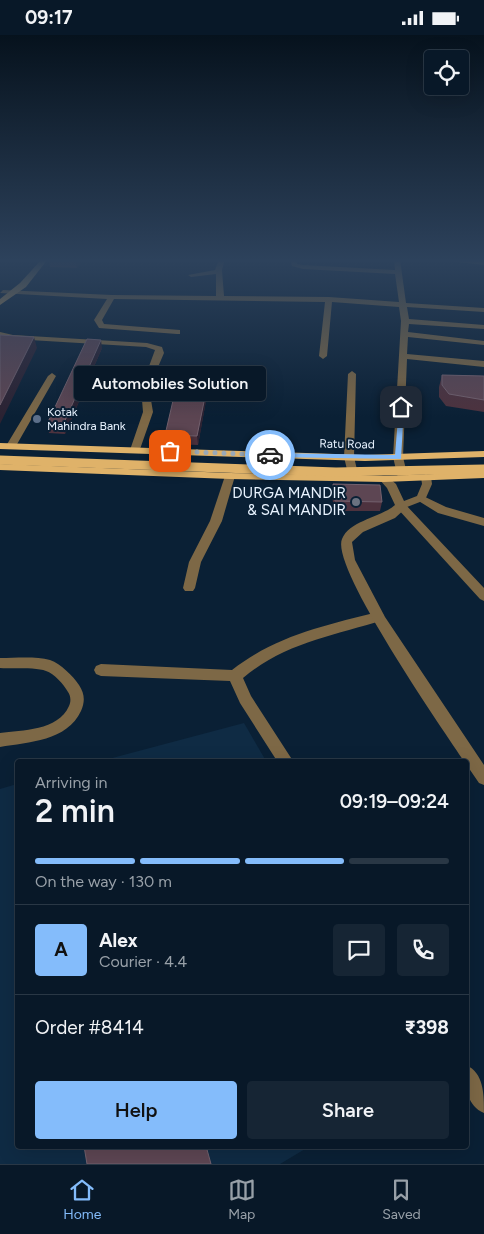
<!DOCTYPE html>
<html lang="en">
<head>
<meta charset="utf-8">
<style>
	:root { --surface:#081828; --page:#162534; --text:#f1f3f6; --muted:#98a0a8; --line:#293745; --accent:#84bcfb }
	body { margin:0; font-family:Figtree,sans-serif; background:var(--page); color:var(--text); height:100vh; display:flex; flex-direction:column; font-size:19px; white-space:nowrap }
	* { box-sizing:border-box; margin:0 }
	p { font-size:16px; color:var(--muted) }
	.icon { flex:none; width:28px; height:28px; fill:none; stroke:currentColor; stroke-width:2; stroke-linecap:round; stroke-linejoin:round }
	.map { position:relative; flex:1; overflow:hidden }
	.details { position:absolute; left:15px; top:724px; width:454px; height:390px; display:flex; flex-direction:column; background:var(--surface); border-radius:5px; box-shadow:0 5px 20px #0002,0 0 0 1px var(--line) }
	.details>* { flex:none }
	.buttons { position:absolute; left:424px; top:15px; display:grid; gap:10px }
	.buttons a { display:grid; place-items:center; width:45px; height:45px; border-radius:5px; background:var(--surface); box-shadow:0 5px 20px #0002,0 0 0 1px var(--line); font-size:25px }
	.pin { position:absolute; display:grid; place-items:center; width:42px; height:42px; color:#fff; margin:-21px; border-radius:10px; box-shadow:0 2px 8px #0006 }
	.courier { position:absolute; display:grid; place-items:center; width:50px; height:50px; margin:-25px; border:4px solid #84bcfb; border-radius:50%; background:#fff; color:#222; box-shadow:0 1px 6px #0007 }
	.bubble { position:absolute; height:35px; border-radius:5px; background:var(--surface); box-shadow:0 5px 20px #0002,0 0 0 1px var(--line); font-size:16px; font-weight:600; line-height:35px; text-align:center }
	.summary em { font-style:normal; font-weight:600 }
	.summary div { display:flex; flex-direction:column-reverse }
	.summary { display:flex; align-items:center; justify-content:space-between; height:85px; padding:0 20px }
	h1 { font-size:32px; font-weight:600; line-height:38px }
	.bar { display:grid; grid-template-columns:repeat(4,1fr); gap:8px 5px; align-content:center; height:60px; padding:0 20px }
	.bar i { height:6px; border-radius:4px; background:var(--line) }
	.bar .selected { background:var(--accent) }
	.bar p { grid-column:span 4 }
	.line { display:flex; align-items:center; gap:12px; padding:0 20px; border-top:1px solid var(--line) }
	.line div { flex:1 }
	.round { display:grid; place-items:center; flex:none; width:52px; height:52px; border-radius:5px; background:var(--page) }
	.action { display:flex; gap:10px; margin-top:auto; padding:10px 20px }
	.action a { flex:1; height:58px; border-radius:5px; background:var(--accent); color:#111; font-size:20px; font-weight:600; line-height:58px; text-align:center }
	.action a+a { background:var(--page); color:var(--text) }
	.status { display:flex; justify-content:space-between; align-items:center; height:35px; padding:0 25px; background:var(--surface); direction:ltr }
	.status svg { height:14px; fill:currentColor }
	.dock { display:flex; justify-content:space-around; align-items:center; height:70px; border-top:1px solid var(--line); background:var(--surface); font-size:14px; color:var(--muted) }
	.dock a { display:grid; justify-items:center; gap:2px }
	.dock .selected { color:var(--accent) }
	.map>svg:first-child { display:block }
</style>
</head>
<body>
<div class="status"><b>09:17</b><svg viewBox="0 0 49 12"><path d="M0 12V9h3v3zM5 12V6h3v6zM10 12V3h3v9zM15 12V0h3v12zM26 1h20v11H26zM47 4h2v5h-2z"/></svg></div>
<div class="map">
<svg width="484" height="1129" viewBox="0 0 484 1129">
	<rect width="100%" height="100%" fill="#0a2035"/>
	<!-- built -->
	<path fill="#0f2b44" d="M244 688 266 726H101Z
		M17 749 18 1111H310L280 1129H0V754Z"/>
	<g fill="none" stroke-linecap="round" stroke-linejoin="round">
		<!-- minor -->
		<path fill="#7d6846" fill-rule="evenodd" d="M219 224H225L222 235 224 261 329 262 399 267 395 239 303 234 292 231 290 224H296L297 229 303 230 395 235 394 224H400L406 268 484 273V277L407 272 409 284 484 290V294L409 289 408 297 484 306V310L408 302 407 319 484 326V332L407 324 403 422 408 443 407 445H399L398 443 393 422 401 286 399 272 332 267 327 321 323 324 319 321 325 267 114 264 102 285 104 289 180 295V299H177L99 293 94 285 107 264 0 258 3 255 112 260 216 261V239L191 242 188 240 215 235Z
			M445 224 484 226V230L448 226Z
			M0 297 13 300 147 308 162 312 164 318 149 353 153 377 139 417 135 418 130 415 143 377 141 353 155 315 146 312 13 304 0 301Z
			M352 336 356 339 354 422 359 443 354 446 349 443 344 422 348 339Z
			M52 338 56 341 16 411 11 414 8 413 6 411 48 341Z
			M230 438 235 441 222 486 201 527 195 553 193 556H185L183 553 189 527 210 486 225 441Z
			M421 460 446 472 484 483V491L438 478 417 465 416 463Z
			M401 467 405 469 484 553V566L480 564 397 473 396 471 397 469Z
			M378 577 383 579 384 582 383 585C333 601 284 608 243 643L251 661 293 726H277L240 668 230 646 101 641 96 639 94 635 96 631 101 629 232 635C275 601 326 590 378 577Z
			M0 623C15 623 36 621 50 625 61 629 73 641 79 650 85 659 85 667 81 676 67 706 29 707 0 712V698C22 695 58 696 69 671 71 667 71 661 68 657 64 650 54 638 46 636 36 632 12 634 0 633Z
			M466 1030C484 1038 484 1059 484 1078 464 1069 466 1048 466 1030Z"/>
		<!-- tertiary -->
		<path fill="#7d6846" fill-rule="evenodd" d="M426 439 431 442 432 449 425 465 407 472 395 483 363 497 352 507 355 525 385 582 484 730V750L479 748 466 729V726H464C444 696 330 532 342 504 350 485 380 483 395 470L387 453 379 444 380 442H388L396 449 404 466 417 461 422 449 421 442Z"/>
		<!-- secondary -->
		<path fill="#b4925a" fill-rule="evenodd" d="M42 224H48L26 252 0 270V264L20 248Z"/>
		<!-- primary -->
		<path fill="#dfb269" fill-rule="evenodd" d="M0 408 365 420 484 416V422L365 426 0 414Z
			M0 429 230 438 384 441 484 437V443L384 447 230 444 0 435Z"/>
		<!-- primary-bridge -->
		<path stroke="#dfb269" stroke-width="9" d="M0 425 336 437 484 434"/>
	</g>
	<!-- wall -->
	<path fill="#4d323e" d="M84 224 77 233 50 232 49 225Z
		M102 313 65 399 49 398 47 389Z
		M442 340 484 341V377L446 371 439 362V352Z
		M207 352V360L198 410 166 409 165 400 189 358Z
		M333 449 382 467 380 476H334L332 459Z"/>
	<!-- shaded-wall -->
	<path fill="#2b2232" d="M77 224H84L77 233 75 226Z
		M34 302 37 313 0 389V370Z
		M101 305 102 313 65 399 63 390Z
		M207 352V360L198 410 197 401Z"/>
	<!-- building -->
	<path fill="#5d4653" stroke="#73616e" d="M50 224H77L75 226 49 225Z
		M0 300 34 302 0 370Z
		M87 304 101 305 63 390 47 389Z
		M442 340 484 341V365L449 359 442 350Z
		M191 351 207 352 197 401 165 400 175 357 189 358Z
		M333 449 380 450 382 467 335 466Z
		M84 1111H206L211 1129H87Z"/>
	<!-- sky -->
	<linearGradient id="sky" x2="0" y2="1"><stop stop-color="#06121d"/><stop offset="0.59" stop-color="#2d425c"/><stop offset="1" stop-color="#2d425c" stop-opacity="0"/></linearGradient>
	<rect width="484" height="382" fill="url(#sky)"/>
	<!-- route -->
	<path fill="#84bcfb" d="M399 371 404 372 401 424 270 422 267 420 270 418 395 420Z"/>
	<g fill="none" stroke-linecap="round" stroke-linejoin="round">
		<!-- done -->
		<path stroke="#9aa9b8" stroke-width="5" stroke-dasharray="0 9" d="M170 416 270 420"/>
	</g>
	<!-- markers -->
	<circle fill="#5c6f8a" stroke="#0a2035" stroke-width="2" cx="37" cy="384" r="5"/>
	<circle fill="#6b7280" stroke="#0a2035" stroke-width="2" cx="356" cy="467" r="5"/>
	<g text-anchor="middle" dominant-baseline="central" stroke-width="4" stroke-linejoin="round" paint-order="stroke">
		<!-- far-poi labels -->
		<g font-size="12" fill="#e8f3ff" stroke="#0a2035" text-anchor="start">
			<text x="47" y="377">Kotak<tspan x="47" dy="14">Mahindra Bank</tspan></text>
		</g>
		<!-- far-street labels -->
		<g font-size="12" fill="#e8f3ff" stroke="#0a2035">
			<text transform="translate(347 409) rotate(1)">Ratu Road</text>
		</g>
		<!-- poi labels -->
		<g font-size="15" fill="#e8f3ff" stroke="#0a2035" text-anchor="end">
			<text x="346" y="458">DURGA MANDIR<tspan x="346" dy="17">&amp; SAI MANDIR</tspan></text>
		</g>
	</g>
</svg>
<div class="buttons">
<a><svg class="icon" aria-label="locate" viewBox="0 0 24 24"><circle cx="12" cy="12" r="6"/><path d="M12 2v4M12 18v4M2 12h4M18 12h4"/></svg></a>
</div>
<div class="pin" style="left:170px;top:416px;background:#ea580c"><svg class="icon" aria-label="bag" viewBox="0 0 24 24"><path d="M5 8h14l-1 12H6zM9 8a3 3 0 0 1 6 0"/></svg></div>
<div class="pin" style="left:401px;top:372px;background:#1f2937"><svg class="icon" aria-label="home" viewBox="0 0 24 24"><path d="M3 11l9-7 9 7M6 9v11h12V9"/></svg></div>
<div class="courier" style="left:270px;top:420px"><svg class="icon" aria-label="car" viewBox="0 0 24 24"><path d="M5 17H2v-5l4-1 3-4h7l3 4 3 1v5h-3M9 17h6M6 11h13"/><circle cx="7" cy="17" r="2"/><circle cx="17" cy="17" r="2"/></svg></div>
<div class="bubble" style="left:74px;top:331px;width:192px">Automobiles Solution</div>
<section class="details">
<div class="summary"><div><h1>2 min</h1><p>Arriving in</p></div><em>09:19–09:24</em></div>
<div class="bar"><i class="selected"></i><i class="selected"></i><i class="selected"></i><i></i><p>On the way · 130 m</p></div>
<div class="line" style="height:90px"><b class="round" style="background:var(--accent);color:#111">A</b><div><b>Alex</b><p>Courier · 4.4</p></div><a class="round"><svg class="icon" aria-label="chat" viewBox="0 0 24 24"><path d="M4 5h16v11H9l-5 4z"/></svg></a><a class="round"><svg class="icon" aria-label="phone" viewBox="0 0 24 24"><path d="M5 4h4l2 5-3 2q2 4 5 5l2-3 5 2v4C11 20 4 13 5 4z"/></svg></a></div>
<div class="line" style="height:65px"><div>Order #8414</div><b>₹398</b></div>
<div class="action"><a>Help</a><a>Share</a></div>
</section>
</div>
<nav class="dock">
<a class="selected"><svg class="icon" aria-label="home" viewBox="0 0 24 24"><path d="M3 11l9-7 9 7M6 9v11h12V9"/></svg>Home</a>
<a><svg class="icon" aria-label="map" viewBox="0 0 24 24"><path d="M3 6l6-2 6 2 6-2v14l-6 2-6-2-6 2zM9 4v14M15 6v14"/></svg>Map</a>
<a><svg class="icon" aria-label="saved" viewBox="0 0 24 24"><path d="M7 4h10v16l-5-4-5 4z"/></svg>Saved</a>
</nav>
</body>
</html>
